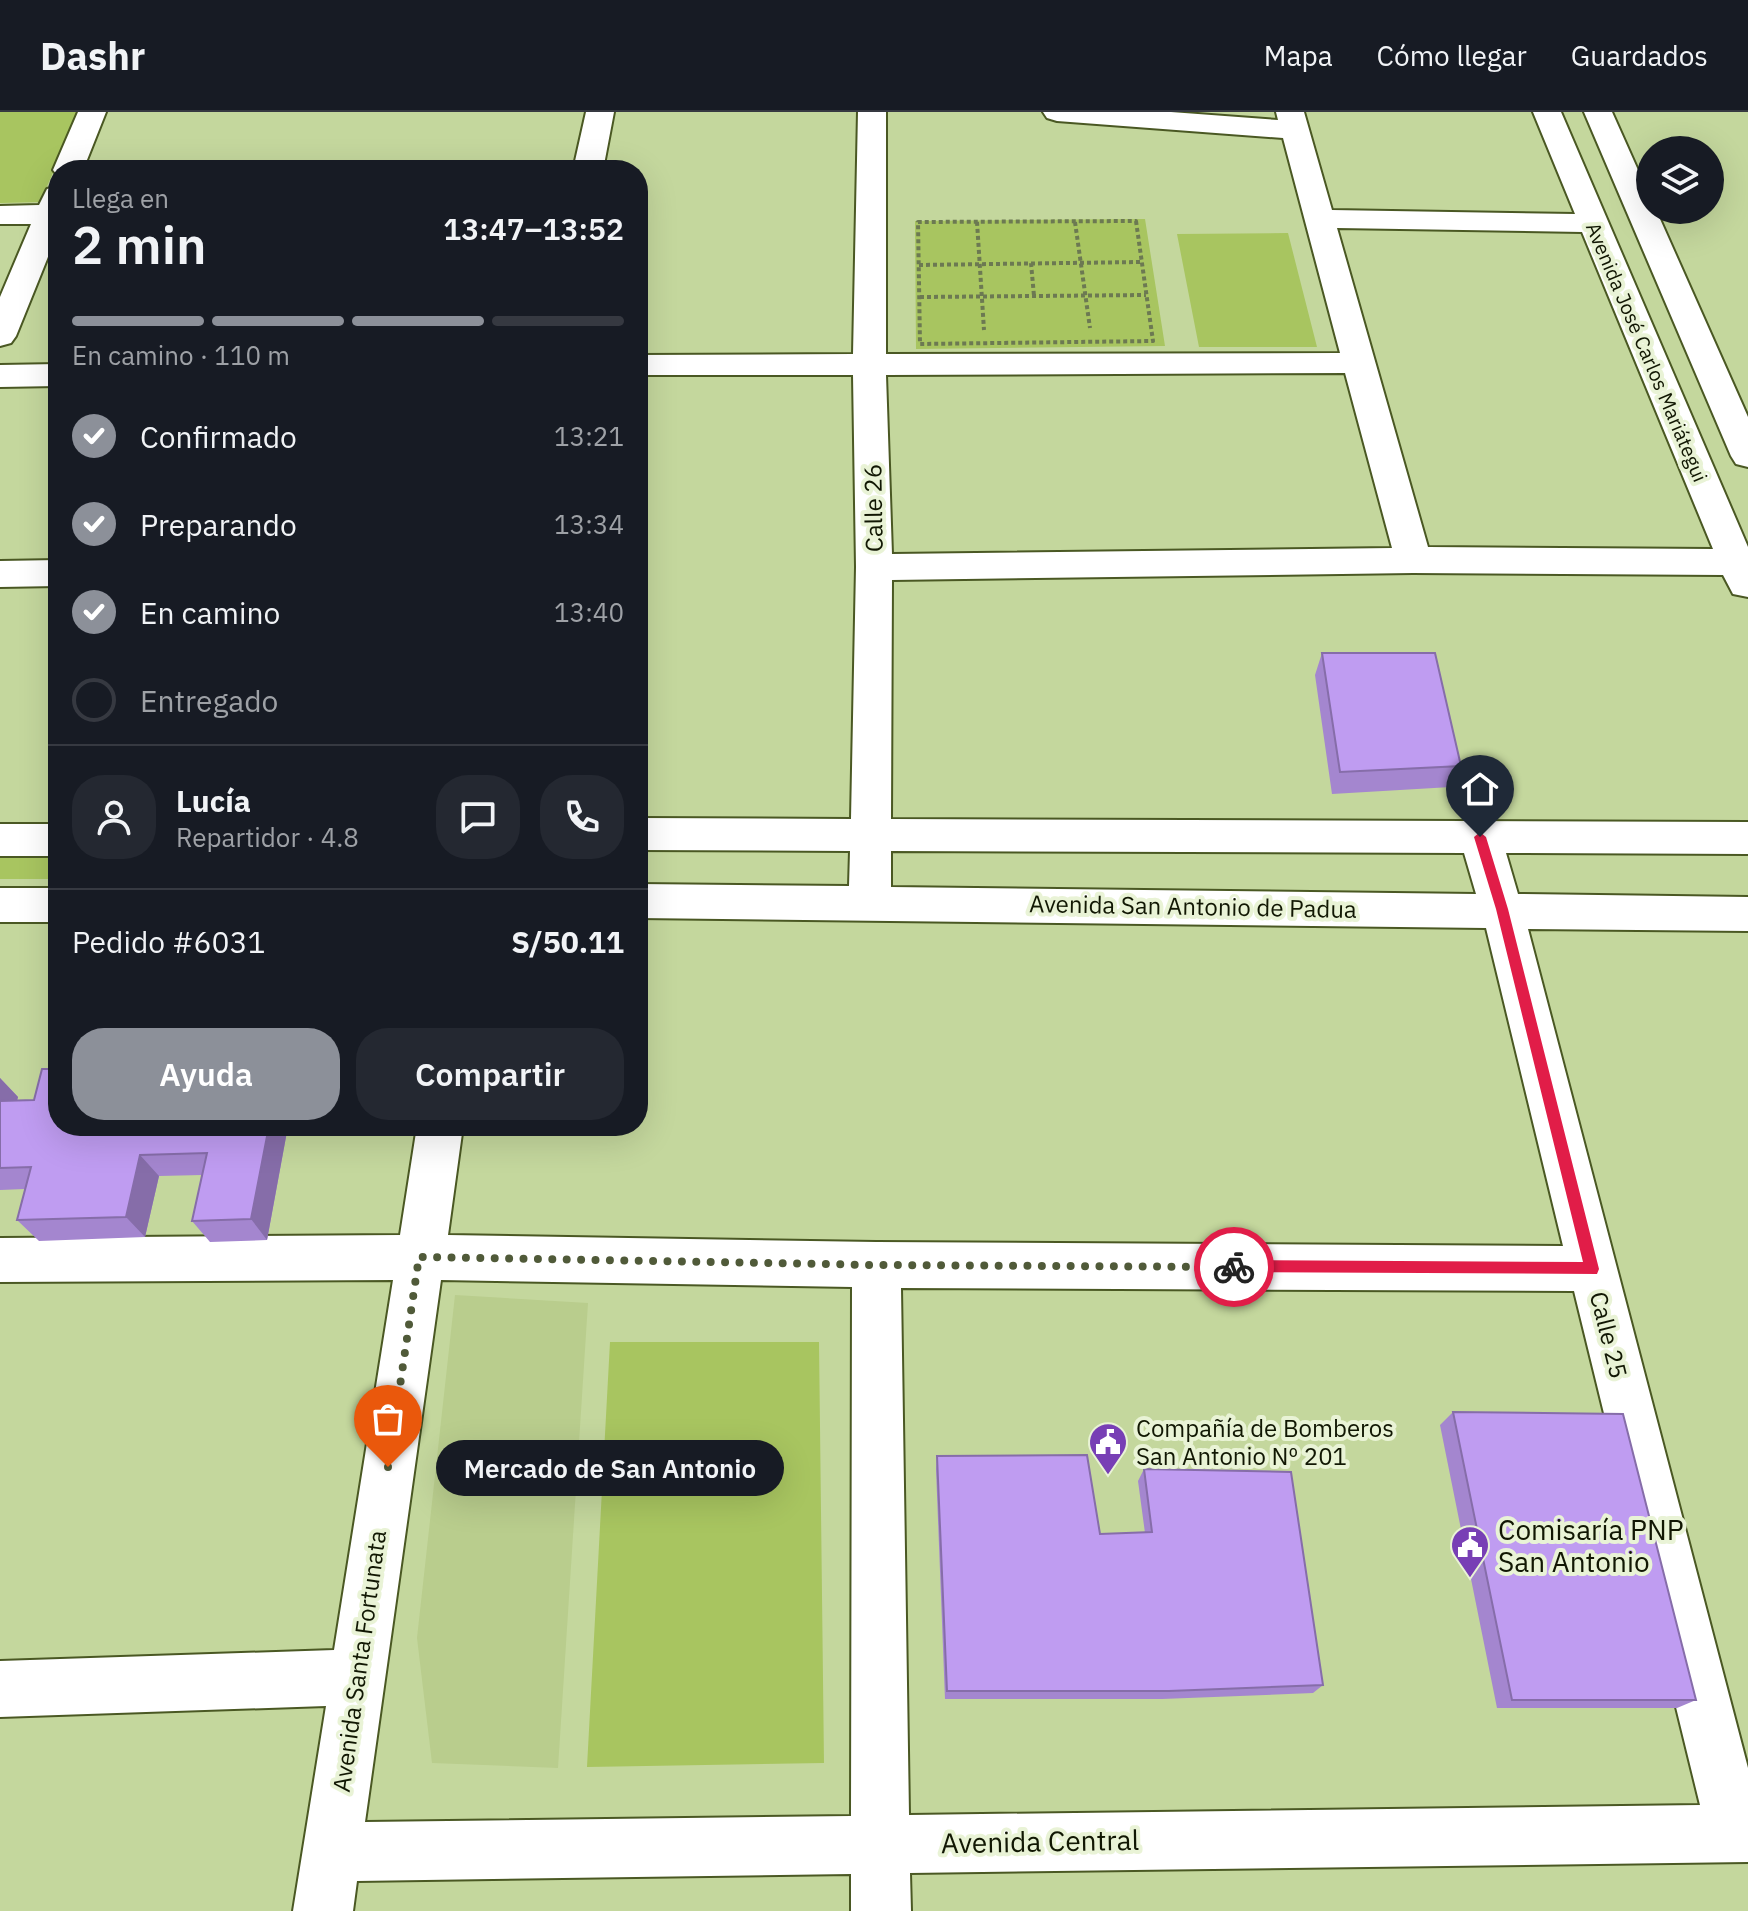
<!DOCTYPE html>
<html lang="es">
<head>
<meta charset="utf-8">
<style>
	:root { --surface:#171b24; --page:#242831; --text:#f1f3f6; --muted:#9ea1a6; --line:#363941; --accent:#8c9099 }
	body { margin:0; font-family:"IBM Plex Sans",sans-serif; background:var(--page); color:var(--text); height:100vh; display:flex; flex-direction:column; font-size:30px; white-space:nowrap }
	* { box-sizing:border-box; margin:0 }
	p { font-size:26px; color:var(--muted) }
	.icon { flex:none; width:44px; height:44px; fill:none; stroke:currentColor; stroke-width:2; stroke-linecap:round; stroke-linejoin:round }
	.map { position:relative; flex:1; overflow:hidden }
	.side { position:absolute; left:48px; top:48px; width:600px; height:976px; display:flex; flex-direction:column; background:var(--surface); border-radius:32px; box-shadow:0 8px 32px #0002 }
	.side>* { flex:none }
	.controls { position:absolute; left:1636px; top:24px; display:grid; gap:16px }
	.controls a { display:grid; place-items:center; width:88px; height:88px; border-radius:50%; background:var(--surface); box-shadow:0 8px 32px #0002; font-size:40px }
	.pin { position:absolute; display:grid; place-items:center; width:68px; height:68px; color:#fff; margin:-82px -34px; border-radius:50% 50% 50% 0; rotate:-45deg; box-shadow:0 0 8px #0007 }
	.pin .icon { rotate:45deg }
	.courier { position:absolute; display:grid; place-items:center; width:80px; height:80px; margin:-40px; border:6px solid #e11d48; border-radius:50%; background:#fff; color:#222; box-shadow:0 2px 10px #0007 }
	.bubble { position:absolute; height:56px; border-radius:28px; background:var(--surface); box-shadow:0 8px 32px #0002; font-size:26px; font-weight:600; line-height:56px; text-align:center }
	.overview em { font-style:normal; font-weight:600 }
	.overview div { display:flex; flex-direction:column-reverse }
	.overview { display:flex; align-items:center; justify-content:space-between; height:136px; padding:0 24px }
	h1 { font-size:52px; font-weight:600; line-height:60px }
	.bar { display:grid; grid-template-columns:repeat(4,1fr); gap:12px 8px; align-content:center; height:96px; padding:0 24px }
	.bar i { height:10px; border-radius:6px; background:var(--line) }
	.bar .selected { background:var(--accent) }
	.bar p { grid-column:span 4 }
	.line { display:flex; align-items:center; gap:20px; padding:0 24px; border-top:2px solid var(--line) }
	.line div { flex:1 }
	.round { display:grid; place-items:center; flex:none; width:84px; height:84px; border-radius:32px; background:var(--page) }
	ol { padding:0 24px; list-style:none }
	li { display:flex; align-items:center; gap:24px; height:88px }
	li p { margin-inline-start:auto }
	li .icon { padding:8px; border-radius:50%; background:var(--accent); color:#fff; stroke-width:4 }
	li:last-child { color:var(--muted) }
	li i { width:44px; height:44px; border:4px solid var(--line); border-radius:50% }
	.cta { display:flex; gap:16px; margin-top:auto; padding:16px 24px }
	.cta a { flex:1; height:92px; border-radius:32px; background:var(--accent); color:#fff; font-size:32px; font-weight:600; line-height:92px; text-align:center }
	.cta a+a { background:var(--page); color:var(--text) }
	header { display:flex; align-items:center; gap:48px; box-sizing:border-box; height:112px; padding:0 40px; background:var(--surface); border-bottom:2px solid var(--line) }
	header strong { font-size:38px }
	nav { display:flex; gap:44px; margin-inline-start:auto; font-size:28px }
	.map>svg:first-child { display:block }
</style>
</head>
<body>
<header>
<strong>Dashr</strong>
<nav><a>Mapa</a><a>Cómo llegar</a><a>Guardados</a></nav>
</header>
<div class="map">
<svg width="1748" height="1799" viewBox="0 0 1748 1799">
	<rect width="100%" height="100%" fill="#c4d79d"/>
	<!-- built -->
	<path fill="#b9cd8d" d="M455 1183 588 1191 558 1656 432 1651 417 1526Z"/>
	<!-- green -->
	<path fill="#a8c560" d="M0 0H80L40 90 0 91Z
		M1145 107 1165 234 916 237 915 109Z
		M1288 121 1317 235H1199L1177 122Z
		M0 739H58V767H0Z
		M610 1230H819L824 1651 587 1655Z"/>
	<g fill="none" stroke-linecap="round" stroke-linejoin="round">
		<defs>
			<path id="minor" d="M78 0H106L83 58H58V64L53 58Z
				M586 0H614L603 58H573Z
				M858 0H886V242L1340 241 1283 26 1057 9 1047 6 1043 0H1171L1278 8 1276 0H1304L1332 98 1575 102 1533 0H1561L1748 435V485L1733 482 1723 463 1413 461 892 468 891 707 1748 710V742L1506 741 1518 782 1748 785V819L1528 817 1748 1656V1750L910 1761 911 1799H851V1762L357 1769 353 1799H293L326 1594 0 1605V1549L334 1538 393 1168 0 1170V1126L400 1123 417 1014H463L448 1123 876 1130 1563 1134 1486 816 638 806V772L849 774 850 739 638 738V706L851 707 856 455 853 263H638V243L853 242ZM1337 116 1582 120 1713 437 1428 435ZM1345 261 1392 436 892 442 886 263ZM891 739 1464 741 1476 782 891 775ZM441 1168 852 1175 851 1704 365 1710ZM901 1176 1574 1179 1700 1693 909 1703Z
				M1584 0H1612L1650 85V98H1656L1748 305V355L1736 352 1731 344Z
				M58 74V120L16 224 11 231 0 234V185L31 112H0V94L39 93 47 77Z
				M58 252V274L0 275V253Z
				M58 448V474L0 475V449Z
				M0 712H58V744H0Z
				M0 776H58V810H0Z"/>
		</defs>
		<!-- minor casing -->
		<use href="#minor" stroke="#4a5823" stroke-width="4"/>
		<!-- path -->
		<path stroke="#6c7952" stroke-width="4" stroke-dasharray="4 3" stroke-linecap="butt" d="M1136 109 1153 229 920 232 918 110Z
			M977 110 984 218
			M1075 110 1090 216
			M1031 151 1034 184
			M919 153 1142 150
			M920 185 1146 183"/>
		<!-- minor -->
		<use href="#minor" fill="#fff" fill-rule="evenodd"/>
	</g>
	<!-- wall -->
	<path fill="#a486cf" d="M1322 541 1461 654 1451 675 1332 682 1315 563Z
		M0 966 18 985 17 988 58 1014H288L267 1128 210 1130 192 1109 202 1063 159 1064 145 1125 39 1129 17 1108 25 1077 0 1078Z
		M1453 1300 1696 1588 1677 1596H1497L1440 1313Z
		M937 1344 1100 1422 1145 1421 1138 1369 1144 1357 1323 1573 1313 1581 1162 1587H945L936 1357Z"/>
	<!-- shaded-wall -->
	<path fill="#866da9" d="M0 966 18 985 11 1012 0 1001Z
		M269 1014H288L267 1128 251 1107Z
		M140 1043 159 1064 145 1125 126 1105Z"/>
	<!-- building -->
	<path fill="#bf9cf1" stroke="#866da9" stroke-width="2" d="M1322 541H1435L1461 654 1340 660Z
		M42 957H58V1014H269L251 1107 192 1109 207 1041 140 1043 126 1105 17 1108 31 1055 0 1056V989L34 988Z
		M1453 1300 1623 1302 1696 1588H1512Z
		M1087 1343 1100 1422 1152 1420 1144 1357 1291 1360 1323 1573 1169 1579H947L937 1344Z"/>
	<!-- route -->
	<path fill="#e11d48" d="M1480 720 1486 725 1508 797 1599 1157 1597 1162 1229 1160 1227 1155 1234 1148 1583 1150 1496 797 1474 725Z"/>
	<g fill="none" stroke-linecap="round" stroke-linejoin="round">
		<!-- done -->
		<path stroke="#505a39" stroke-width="8" stroke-dasharray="0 14.4" d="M388 1355 419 1145 876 1153 1234 1155"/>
	</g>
	<!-- icons -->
	<defs>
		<symbol id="civic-pin" viewBox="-11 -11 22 30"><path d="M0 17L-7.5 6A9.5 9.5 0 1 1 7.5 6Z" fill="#783fb5" stroke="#e9f3d6"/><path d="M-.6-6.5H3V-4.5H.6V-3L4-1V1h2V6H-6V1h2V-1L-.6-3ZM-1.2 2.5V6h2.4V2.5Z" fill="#fff"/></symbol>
	</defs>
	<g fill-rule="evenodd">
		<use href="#civic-pin" x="1086" y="1308" width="44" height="60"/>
		<use href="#civic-pin" x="1448" y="1411" width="44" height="60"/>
	</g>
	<g text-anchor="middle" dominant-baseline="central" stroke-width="8" stroke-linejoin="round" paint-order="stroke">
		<!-- far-street labels -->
		<g font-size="20" fill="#111703" stroke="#e9f3d6">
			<text transform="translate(1647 240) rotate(67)">Avenida José Carlos Mariátegui</text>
		</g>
		<!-- street labels -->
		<g font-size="24" fill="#111703" stroke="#e9f3d6">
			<text transform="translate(873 396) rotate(-91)">Calle 26</text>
			<text transform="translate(1193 794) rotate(1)">Avenida San Antonio de Padua</text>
			<text transform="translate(1609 1223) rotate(76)">Calle 25</text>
			<text transform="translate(359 1549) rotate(-82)">Avenida Santa Fortunata</text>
		</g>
		<!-- poi labels -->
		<g font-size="24" fill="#111703" stroke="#e9f3d6" text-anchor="start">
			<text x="1136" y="1316">Compañía de Bomberos<tspan x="1136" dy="28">San Antonio Nº 201</tspan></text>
		</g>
		<!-- near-poi labels -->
		<g font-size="28" fill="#111703" stroke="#e9f3d6" text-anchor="start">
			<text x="1498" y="1417">Comisaría PNP<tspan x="1498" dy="32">San Antonio</tspan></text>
		</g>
		<!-- near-street labels -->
		<g font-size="28" fill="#111703" stroke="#e9f3d6">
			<text transform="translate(1040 1729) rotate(-1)">Avenida Central</text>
		</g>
	</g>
</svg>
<div class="controls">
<a><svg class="icon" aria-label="layers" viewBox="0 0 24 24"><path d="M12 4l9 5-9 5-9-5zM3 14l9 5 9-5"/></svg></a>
</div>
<div class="pin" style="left:388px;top:1355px;background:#ea580c"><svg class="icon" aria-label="bag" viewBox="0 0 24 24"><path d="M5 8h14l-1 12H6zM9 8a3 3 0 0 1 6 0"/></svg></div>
<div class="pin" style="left:1480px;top:725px;background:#1f2937"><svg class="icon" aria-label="home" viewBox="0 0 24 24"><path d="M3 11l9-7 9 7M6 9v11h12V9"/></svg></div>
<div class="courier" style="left:1234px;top:1155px"><svg class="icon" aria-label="bike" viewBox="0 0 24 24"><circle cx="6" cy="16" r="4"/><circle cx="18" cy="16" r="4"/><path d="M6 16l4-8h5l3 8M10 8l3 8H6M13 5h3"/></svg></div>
<div class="bubble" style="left:436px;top:1328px;width:348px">Mercado de San Antonio</div>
<section class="side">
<div class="overview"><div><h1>2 min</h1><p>Llega en</p></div><em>13:47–13:52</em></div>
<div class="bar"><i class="selected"></i><i class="selected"></i><i class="selected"></i><i></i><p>En camino · 110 m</p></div>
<ol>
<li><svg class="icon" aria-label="check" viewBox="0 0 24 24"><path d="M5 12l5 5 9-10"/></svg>Confirmado<p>13:21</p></li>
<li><svg class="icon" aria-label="check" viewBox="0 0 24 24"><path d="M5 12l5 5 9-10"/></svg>Preparando<p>13:34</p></li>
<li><svg class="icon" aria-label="check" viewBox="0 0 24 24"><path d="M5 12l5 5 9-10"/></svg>En camino<p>13:40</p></li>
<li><i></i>Entregado</li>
</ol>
<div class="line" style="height:144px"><a class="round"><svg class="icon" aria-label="person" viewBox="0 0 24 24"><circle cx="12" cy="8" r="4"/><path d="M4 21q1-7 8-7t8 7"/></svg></a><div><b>Lucía</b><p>Repartidor · 4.8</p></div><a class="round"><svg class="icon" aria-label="chat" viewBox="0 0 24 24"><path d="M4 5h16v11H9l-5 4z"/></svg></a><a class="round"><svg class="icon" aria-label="phone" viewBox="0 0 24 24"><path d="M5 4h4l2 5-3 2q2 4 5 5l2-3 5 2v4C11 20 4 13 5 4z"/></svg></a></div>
<div class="line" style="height:104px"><div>Pedido #6031</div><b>S/50.11</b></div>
<div class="cta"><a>Ayuda</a><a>Compartir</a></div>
</section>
</div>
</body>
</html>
